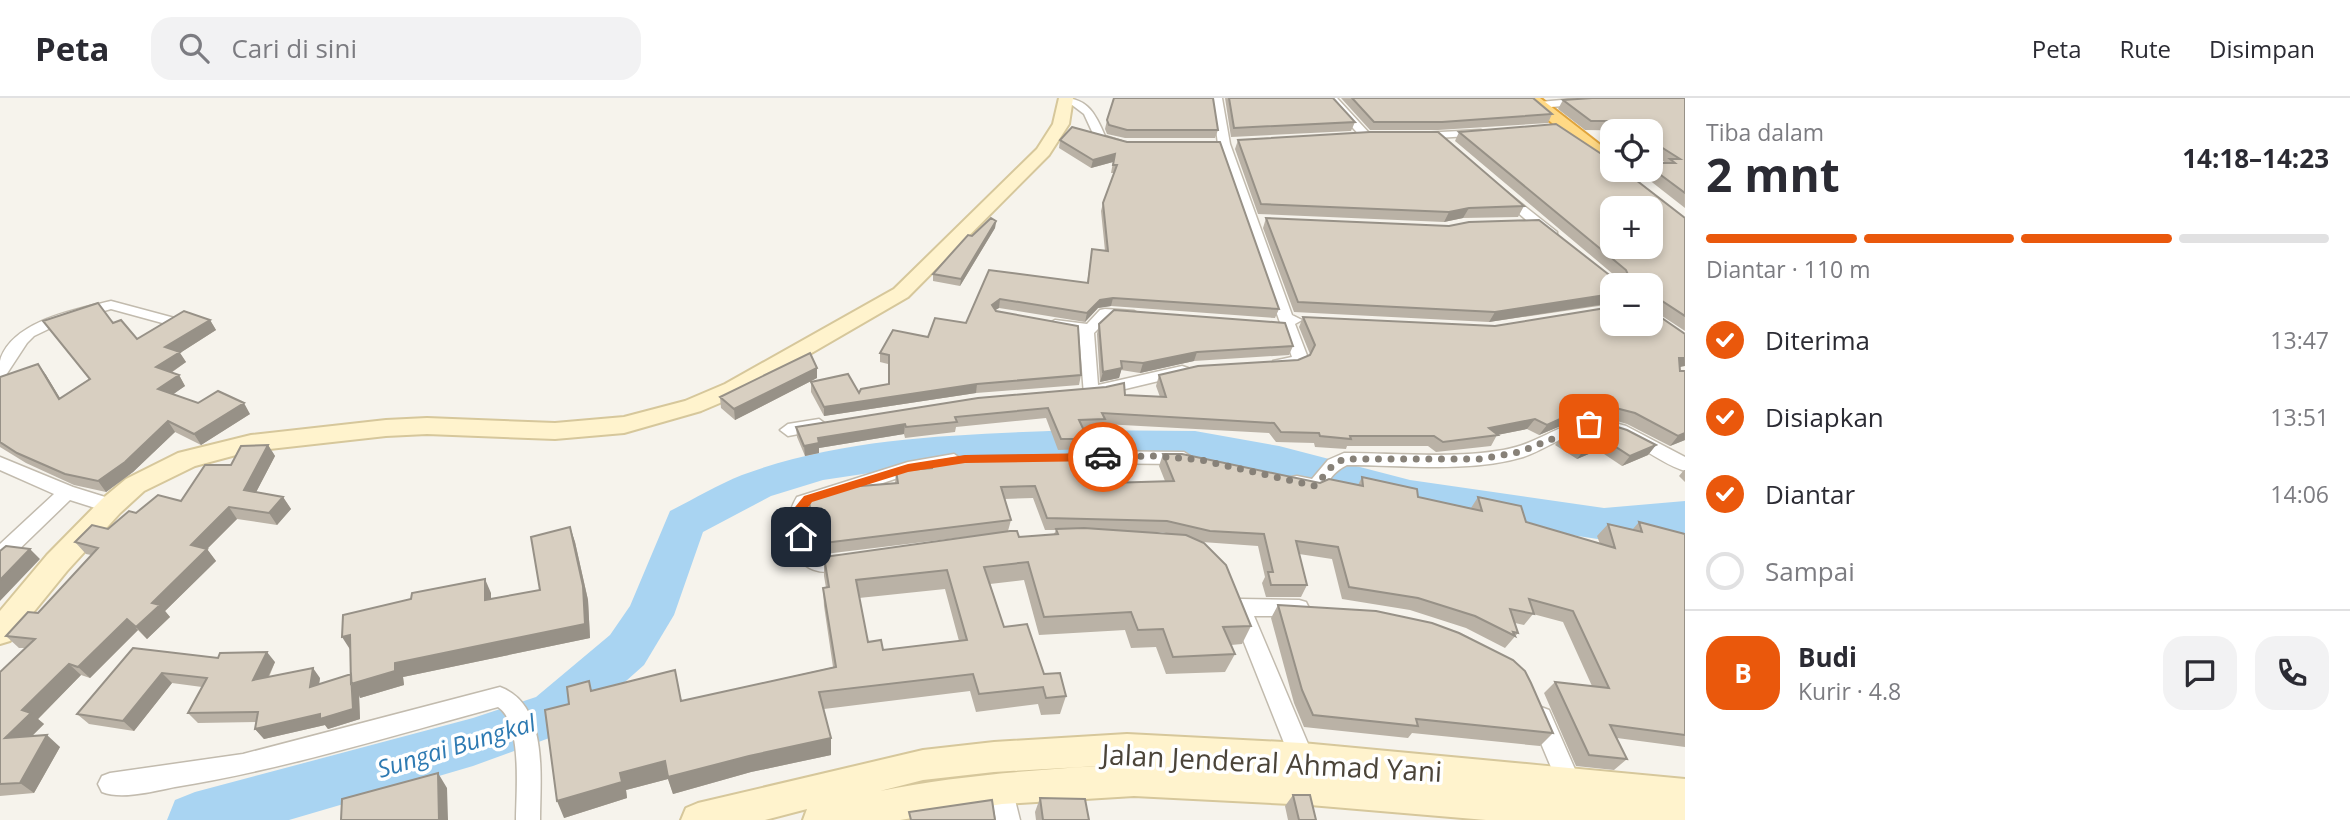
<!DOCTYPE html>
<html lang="id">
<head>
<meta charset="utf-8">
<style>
	:root { --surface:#fff; --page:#f2f2f3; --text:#2b2b33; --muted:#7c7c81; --line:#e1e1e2; --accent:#ea580c }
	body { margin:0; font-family:"Open Sans",sans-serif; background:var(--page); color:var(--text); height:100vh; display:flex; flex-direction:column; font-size:26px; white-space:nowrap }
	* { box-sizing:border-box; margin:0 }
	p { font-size:23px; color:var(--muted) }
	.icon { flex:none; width:38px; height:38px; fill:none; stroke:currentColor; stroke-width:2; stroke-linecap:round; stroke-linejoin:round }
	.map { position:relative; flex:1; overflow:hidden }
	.sheet { display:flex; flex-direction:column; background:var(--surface); width:665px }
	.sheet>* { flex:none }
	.fabs { position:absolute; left:1600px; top:21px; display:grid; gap:14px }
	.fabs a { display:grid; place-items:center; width:63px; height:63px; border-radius:14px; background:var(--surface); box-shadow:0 4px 10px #0003; font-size:35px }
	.pin { position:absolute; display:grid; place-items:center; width:60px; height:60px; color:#fff; margin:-30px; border-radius:14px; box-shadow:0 4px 10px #0006 }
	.courier { position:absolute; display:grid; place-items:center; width:70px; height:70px; margin:-35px; border:5px solid #ea580c; border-radius:50%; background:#fff; color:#222; box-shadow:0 2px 9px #0007 }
	.summary em { font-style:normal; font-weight:700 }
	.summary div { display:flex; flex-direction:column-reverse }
	.summary { display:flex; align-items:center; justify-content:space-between; height:119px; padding:0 21px }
	h1 { font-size:46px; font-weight:700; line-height:52px }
	.bar { display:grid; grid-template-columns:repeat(4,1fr); gap:10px 7px; align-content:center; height:84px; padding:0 21px }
	.bar i { height:9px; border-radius:5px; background:var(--line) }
	.bar .selected { background:var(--accent) }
	.bar p { grid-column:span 4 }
	.line { display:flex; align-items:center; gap:18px; padding:0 21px; border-top:2px solid var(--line) }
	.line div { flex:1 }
	.round { display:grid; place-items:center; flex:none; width:74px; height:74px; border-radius:21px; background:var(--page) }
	ol { padding:0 21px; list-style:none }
	li { display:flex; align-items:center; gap:21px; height:77px }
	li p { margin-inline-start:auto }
	li .icon { padding:7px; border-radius:50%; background:var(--accent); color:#fff; stroke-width:4 }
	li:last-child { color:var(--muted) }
	li i { width:38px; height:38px; border:4px solid var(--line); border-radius:50% }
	header { display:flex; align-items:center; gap:42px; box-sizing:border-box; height:98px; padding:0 35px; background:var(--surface); border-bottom:2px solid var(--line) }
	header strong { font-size:33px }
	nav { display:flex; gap:38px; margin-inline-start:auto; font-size:24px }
	.search { width:490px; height:63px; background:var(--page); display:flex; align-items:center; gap:18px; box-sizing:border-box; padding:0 24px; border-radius:21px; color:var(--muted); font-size:26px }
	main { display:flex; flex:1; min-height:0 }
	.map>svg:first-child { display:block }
</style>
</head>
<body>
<header>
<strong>Peta</strong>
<div class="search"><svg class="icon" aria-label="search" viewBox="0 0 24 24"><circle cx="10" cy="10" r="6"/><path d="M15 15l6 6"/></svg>Cari di sini</div>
<nav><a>Peta</a><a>Rute</a><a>Disimpan</a></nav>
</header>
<main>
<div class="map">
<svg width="1685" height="722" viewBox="0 0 1685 722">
	<rect width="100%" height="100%" fill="#f6f3ec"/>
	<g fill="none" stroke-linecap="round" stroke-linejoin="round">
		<!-- river -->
		<path fill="#a9d4f2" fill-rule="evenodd" d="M1071 332 1195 333 1279 348 1410 382 1604 410 1685 403V435L1604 442 1410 412 1279 376 1195 361 1071 358 930 366 823 382 771 398 703 434 674 517 644 567 571 632 473 668 289 722H167L175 702 195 694 473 620 536 599 610 537 630 508 670 413C694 401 717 387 742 377 847 338 961 337 1071 332Z"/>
		<defs>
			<path id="minor" d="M1063 0C1088 0 1096 17 1105 38L1121 43V47L1096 42 1084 16Z
				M1212 0H1222L1230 46 1292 217 1302 222 1295 226 1308 260C1299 270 1281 276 1271 266L1273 263 1292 259 1218 46Z
				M1326 0H1337L1370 36V40H1362Z
				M1585 0H1627L1622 3 1539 10 1534 7 1539 4Z
				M1481 32 1487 35 1485 37 1421 41 1415 38 1421 35Z
				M1504 92 1557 134V140H1547L1500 99 1498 96Z
				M111 203 182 222 184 225 177 229 111 211 59 226 34 238 27 245 6 277 0 279C0 274 0 267 0 263 11 223 77 211 111 203Z
				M1105 211 1134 213 1141 217 1134 221 1109 220 1094 235 1098 287 1182 268 1188 270 1190 273 1188 276 1100 297H1084L1079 234 1050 229 1048 226 1055 222 1087 226 1100 212Z
				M1597 320 1626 328 1685 359V373C1655 364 1630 336 1598 332 1573 329 1546 352 1523 359 1470 375 1402 367 1347 367 1317 382 1336 402 1291 389L1288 384 1291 379 1297 378 1312 381 1328 362 1344 355C1394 355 1470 362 1516 349 1544 341 1567 322 1597 320Z
				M819 321 827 327 825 331 788 338 780 332 788 326Z
				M1073 353 1184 354 1193 360 1184 366 1073 365 1064 359Z
				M954 356 963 362 960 366 910 376 810 409 808 431 815 454C826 463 839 455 852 459L855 464 852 469C821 479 800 475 791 442 787 426 788 414 797 399L908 364Z
				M0 359 73 389 118 403 120 408 118 413 111 415 70 402 7 463 0 465V446L54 396 0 372Z
				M1240 501 1299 502 1306 504 1309 510 1306 516 1299 518H1254L1314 660 1310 668 1302 671 1294 668 1290 660 1230 509 1233 503Z
				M500 589C549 607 540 680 540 722H516C516 695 523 625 498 609 391 638 285 671 175 689 154 693 122 702 102 694L98 686 102 678 110 675 243 656Z
				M1541 609 1549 612 1581 685 1577 693 1569 696 1561 693 1530 619 1533 612Z
				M1002 679 1010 682 1020 722H996L990 690 994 682Z"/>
			<path id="secondary" d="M1059 0H1073L1069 26 1049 57 908 199 741 296 701 313 624 335 555 341 427 336 386 338 251 353 195 368 144 393 120 415 67 473 10 543 0 546V513L47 457 102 401 126 381 178 355 251 337 386 322 427 320 555 325 624 319 685 303 725 286 894 191 1037 51 1053 26Z
				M1127 636 1302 645 1685 681V722H1486L1310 707 1134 698 1002 706 900 722H803L807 711 765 722H681L686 710 698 705 923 652 994 644ZM1133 666C1048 671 964 676 880 693L923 682 994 674Z"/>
			<path id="trunk" d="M1522 0H1540L1612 56V71L1605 69Z"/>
		</defs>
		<!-- minor casing -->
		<use href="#minor" stroke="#c2bbae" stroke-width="3"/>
		<!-- secondary casing -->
		<use href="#secondary" stroke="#d6c79b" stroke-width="4"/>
		<!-- trunk casing -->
		<use href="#trunk" stroke="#e0a43c" stroke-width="4"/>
		<!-- minor -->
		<use href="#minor" fill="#fff" fill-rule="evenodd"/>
		<!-- secondary -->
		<use href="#secondary" fill="#fff3cd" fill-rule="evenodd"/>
		<!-- trunk -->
		<use href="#trunk" fill="#ffd985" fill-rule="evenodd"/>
	</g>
	<!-- wall -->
	<path fill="#bab2a6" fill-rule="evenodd" d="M1225 0H1333L1355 24 1351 33 1231 39Z
		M1341 0H1533L1552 16 1548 25 1438 32H1370Z
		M1685 0V110L1639 74 1641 72H1650V65H1666L1650 55V33L1585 32 1558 11 1563 2Z
		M1107 22 1218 32 1215 40H1125L1107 36 1105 31Z
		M1459 34 1685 120V233L1656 214 1679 269 1685 342 1670 348 1627 326 1597 317 1575 322 1539 337 1527 331 1497 337 1491 348 1436 354 1428 348H1347L1346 351 1315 349 1314 345 1276 344 1269 335 1104 326 1102 332H1084L1088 341 1085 351 1058 352 1046 320 956 329 955 334 905 340 904 336 819 350V355L805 358 797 339 796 329 1125 297 1160 299 1156 288 1159 277 1298 262 1310 256 1299 229 1303 219 1495 228 1650 226 1612 187V206L1489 224 1294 214 1263 130 1266 120 1617 183 1620 182 1455 43Z
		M1060 42 1127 44 1279 211 1275 220 1111 208 1098 210 1085 224 999 210 995 212 1081 277 1079 287 976 295 824 318 811 294V284L859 295 889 286 888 266 880 264V255L928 239 966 225 989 172 1087 185 1092 151 1105 153 1101 113 1103 105 1114 75H1111L1113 64 1091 70 1059 50Z
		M1238 42 1524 108 1518 119 1463 120 1444 124 1258 116 1235 51Z
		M996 123 995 130 960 188 933 183V176Z
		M210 222 216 232 180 255 186 264 171 275 179 277 185 288 173 296 198 305 250 316 201 347 175 334 133 374 106 394 74 387 26 365 0 349V279L38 266 46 277 60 300 89 281 51 233 137 241Z
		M1099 226 1293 248 1289 257 1194 263 1140 275 1121 272 1119 280 1100 284 1097 236Z
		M817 280 735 322 721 310 720 299Z
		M1562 338 1656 347 1648 357 1622 368 1598 352 1577 361 1555 347Z
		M268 347 275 358 256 394 283 399 291 411 277 427 237 421 207 451 216 463 165 513 170 519 147 541 138 532 90 580 81 577 38 621 44 626 31 639 60 649 34 695 0 698V574L25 550H19L6 538 38 515 91 457 86 456 75 444 108 431 136 415 181 403 231 367Z
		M1163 356 1320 385 1358 387 1362 379 1418 399 1471 410 1478 399 1526 424 1600 446 1597 438 1608 426 1632 432 1639 424 1685 436V649L1617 640 1627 661 1614 672 1576 668 1544 595 1555 584 1592 588 1563 524 1533 516 1524 527 1515 525 1518 535 1505 550 1466 530 1410 512 1342 501 1332 461 1299 456 1307 487 1301 499H1266L1262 485 1265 479 1258 448 1202 444 1251 528 1242 546 1231 547 1235 556 1225 574 1166 576 1156 549 1131 550 1125 532 1039 537 1024 482 990 486 1004 529 1044 576 1066 598 1060 616 1041 617 1038 606 976 614 970 593 824 611 831 657 751 674 673 696 668 681 626 692 627 700 564 720 569 606 593 592 681 603 833 569 824 508 823 490H826L824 478V459L981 437 825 456 816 451 810 416 809 404 895 385 896 373 930 370 931 364 1108 385 1165 383 1159 368ZM1033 400 1045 432H1056L1054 436 1019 439 1008 433 1011 422 1004 401ZM1136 434H1162L1170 436ZM945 491 959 543 883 552 868 544 859 500Z
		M1684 372H1685V384L1679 378Z
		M570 429 575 444 588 502 590 540 403 579 404 587 360 600 359 597 360 621 328 631 325 627 264 641 255 631 256 624 198 625 188 615 202 589 172 585 134 633 89 626 77 616 133 550 218 560 275 564 269 579 320 580 319 586 351 576 491 495V501L540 492Z
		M1278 507 1553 635 1540 648 1412 635 1408 640 1304 629 1294 605 1271 520Z
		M1293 697 1316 722H1288L1285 708Z
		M1040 700 1089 722H1036L1035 714Z"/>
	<!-- shaded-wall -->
	<path fill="#979187" d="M1115 56 1113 64 1091 70 1093 62Z
		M1469 110 1463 120 1444 124 1449 114Z
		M996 123 995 130 960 188 961 181Z
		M1612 196V205L1489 224 1495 214Z
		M1113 200 1111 208 1098 210 1085 224 1087 215 1100 202Z
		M1000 201 999 210 990 215 992 207Z
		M210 222 216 232 180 255 186 264 163 280 156 269 165 249Z
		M1197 254 1194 263 1140 275 1143 265Z
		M1679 260H1685V268L1671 271Z
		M38 266 46 277 67 312 59 301Z
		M817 270V280L735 322 734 311Z
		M1122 270 1119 280 1100 284 1103 274Z
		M179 277 185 288 165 302 158 291Z
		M977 286 976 295 824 318V309Z
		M244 305 250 316 201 347 194 336Z
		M1604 307 1597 317 1575 322 1539 337 1547 327 1582 311Z
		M1535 321 1527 331 1492 338 1489 330Z
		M168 323 175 334 133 374 106 394 98 383Z
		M905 326 904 336 819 350V355L805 358 804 348 818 340Z
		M1685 335V342L1670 348 1678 338Z
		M1605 342 1598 352 1577 361 1584 352Z
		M268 347 275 358 251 404 244 392Z
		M1656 347 1648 357 1622 368 1630 358Z
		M283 399 291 411 277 427 269 415Z
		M229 409 237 421 207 451 216 463 165 513 170 519 147 541 136 529 191 447Z
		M570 429 575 444 588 502 590 540 403 579 404 587 360 600 359 597 360 621 328 631 325 627 264 641 255 631 395 565 585 526Z
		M30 451 40 461 0 503V482Z
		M485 481 491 495V516L485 502Z
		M127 521 138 532 90 580 78 569Z
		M350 537 351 553 342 539Z
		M267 554 275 564 262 592 253 582Z
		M69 566 81 577 38 621 44 626 18 652 5 640 22 612Z
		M313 570 320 580 317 599 310 589Z
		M162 575 172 585 134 633 123 623Z
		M47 637 60 649 34 695 20 685Z
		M831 640V657L751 674 673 696 668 681 626 692 627 700 564 720 557 703 620 675 665 663 749 658Z
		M438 675 447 690 448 722H439Z"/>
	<!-- building -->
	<path fill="#d8cfc1" stroke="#979187" stroke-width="2" fill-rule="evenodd" d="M1114 0H1213L1218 32H1127L1109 27 1107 22Z
		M1229 0H1333L1355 24 1234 30Z
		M1352 0H1533L1552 16 1442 24H1374Z
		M1592 0H1685V95L1650 69V65H1675L1670 61H1680L1650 42V33H1636L1620 23H1591L1563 2Z
		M1556 26 1612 63V72H1623L1685 120V218L1659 201H1655L1656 216 1685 236V260H1679L1680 273H1685V335L1678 338 1635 315 1604 307 1582 311 1547 327 1535 321 1489 330 1498 337 1443 344 1434 338H1350L1351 341 1320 338 1319 335 1281 334 1274 325 1102 315 1105 321 1079 322 1088 341H1061L1048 310 955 319 957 324 906 329 905 326 818 340 819 345 804 348 796 329 978 300 1106 289 1124 285 1125 297 1166 299 1159 277 1198 268 1298 262 1310 257 1315 247 1303 219 1495 228 1612 209V226H1650V187H1612V196L1495 214 1298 204 1266 120 1449 128 1469 124 1539 122 1617 183 1629 179 1626 172 1459 34ZM1612 110H1650V149H1612Z
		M1072 29 1127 44H1220L1279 211 1113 200 1100 202 1087 215 1000 201 992 207 996 213 1078 228 1081 277 977 286 824 309 811 284 848 276 859 295 861 291 889 286V257L880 255 893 232 928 239 935 220 966 225 989 172 1088 185 1092 151 1108 153 1103 105 1117 67H1113L1115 56 1093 62 1060 42Z
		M1370 34H1438L1524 108 1469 110 1449 114 1261 106 1238 42Z
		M991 120 996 123 961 181 933 176 968 137 972 138Z
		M98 205 113 225 121 222 137 241 184 213 210 222 165 249 180 254 156 269 179 277 158 291 198 305 218 293 244 305 194 336 168 323 125 364 98 383 65 376 17 355 0 344V279L38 266 59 301 90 281 43 223Z
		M1114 212 1285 225 1293 248 1197 254 1143 265 1121 263 1122 270 1103 274 1099 226Z
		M810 255 817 270 734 311 720 299Z
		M1605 325 1627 332 1656 347 1630 358 1605 342 1584 352 1562 338 1587 327Z
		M268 347 244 392 283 399 269 415 229 409 191 447 207 451 152 505 160 507 136 529 127 521 78 569 69 566 22 612 31 615 5 640 47 637 20 685 0 686V574L35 541 6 538 28 514 38 515 98 450 75 444 92 427 108 431 129 413 136 415 158 397 181 403 205 367H231L241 348Z
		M1163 356H1182L1320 385 1329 381 1363 388 1362 379 1417 391 1418 399 1482 413 1478 399 1521 408 1526 424 1615 450 1608 426 1642 434 1639 424 1685 436V637L1610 627 1627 661 1589 657 1555 584 1609 590 1573 513 1529 501 1534 516 1510 511 1518 535 1513 534 1515 538 1475 518 1418 500 1349 489 1338 449 1296 443 1307 487H1271L1268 474H1273L1264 436 1210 433 1167 423 1047 420 1035 388 1001 389 1011 422 824 445 816 440 809 404 815 397 835 390 898 385 896 373 932 370 931 364 967 358 1096 357 1108 385 1174 383Z
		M570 429 583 488 585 526 395 565V573L351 586 350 537 342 539 343 517 411 501 412 495 485 481V502L540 492 531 439Z
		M1084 430 1186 437 1204 445 1226 467 1251 528 1223 529 1235 556 1173 559 1163 531 1138 532 1131 514 1044 519 1028 464 984 469 1004 529 1027 526 1044 576 1060 575 1066 598 1046 600 1043 589 979 596 973 576 819 594 831 640 749 658 668 679 665 663 620 675 622 684 557 703 545 612 569 606 567 589 589 583 591 593 675 572 681 603 836 569 823 490 829 489 824 459 1010 433H1017L1019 439 1058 436 1056 431ZM947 472 967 542 883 552 881 542 868 544 856 482Z
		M6 448 30 451 0 482V453Z
		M1278 507 1376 513 1432 525 1459 535 1513 562 1525 573 1531 585 1553 635 1416 621 1418 628 1313 617 1302 592Z
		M133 550 218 560 220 555 267 554 253 582 313 570 310 589 351 576 353 611 320 621V616L255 631 258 614 188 615 207 580 162 575 123 623 77 616Z
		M438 675 439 722H341L342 701Z
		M1293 697H1310L1316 722H1299Z
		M1040 700 1085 701 1089 722H1043Z
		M992 702 995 722H911L909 714Z"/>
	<!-- route -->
	<path fill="#ea580c" d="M1103 355 1109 359 1103 363 965 365 908 374 812 404 804 415 807 439 801 443 795 439 791 414 804 398 908 366 965 357Z"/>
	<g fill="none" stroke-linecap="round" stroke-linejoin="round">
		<!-- done -->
		<path stroke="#878178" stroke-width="7" stroke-dasharray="0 12.6" d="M1103 359 1156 358 1201 362 1315 388 1334 366 1344 361H1480L1520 354 1589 326"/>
	</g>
	<g text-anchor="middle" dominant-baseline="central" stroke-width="7" stroke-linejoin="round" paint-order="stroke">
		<!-- water labels -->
		<g font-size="24" font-style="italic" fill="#2e7ab2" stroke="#fff">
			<text transform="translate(456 647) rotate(-17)">Sungai Bungkal</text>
		</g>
		<!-- near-street labels -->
		<g font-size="28" fill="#4b4439" stroke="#fff">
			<text transform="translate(1272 664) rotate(3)">Jalan Jenderal Ahmad Yani</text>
		</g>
	</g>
</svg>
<div class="fabs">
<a><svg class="icon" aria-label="locate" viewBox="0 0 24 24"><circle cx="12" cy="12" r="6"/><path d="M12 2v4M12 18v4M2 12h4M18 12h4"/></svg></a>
<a>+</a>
<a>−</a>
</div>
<div class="pin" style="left:1589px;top:326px;background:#ea580c"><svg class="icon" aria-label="bag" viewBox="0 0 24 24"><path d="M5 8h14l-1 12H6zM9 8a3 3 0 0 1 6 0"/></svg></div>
<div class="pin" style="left:801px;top:439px;background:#1f2937"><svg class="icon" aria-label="home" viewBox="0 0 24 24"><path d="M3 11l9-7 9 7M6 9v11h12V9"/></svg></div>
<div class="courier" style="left:1103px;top:359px"><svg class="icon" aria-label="car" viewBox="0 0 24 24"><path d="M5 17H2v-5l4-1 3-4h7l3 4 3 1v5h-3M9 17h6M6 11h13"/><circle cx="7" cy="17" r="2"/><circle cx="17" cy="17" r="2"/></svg></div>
</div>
<section class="sheet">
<div class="summary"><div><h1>2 mnt</h1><p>Tiba dalam</p></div><em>14:18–14:23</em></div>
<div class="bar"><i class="selected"></i><i class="selected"></i><i class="selected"></i><i></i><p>Diantar · 110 m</p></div>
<ol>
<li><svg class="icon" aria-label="check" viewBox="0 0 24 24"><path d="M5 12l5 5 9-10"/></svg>Diterima<p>13:47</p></li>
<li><svg class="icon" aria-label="check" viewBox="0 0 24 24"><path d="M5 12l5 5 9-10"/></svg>Disiapkan<p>13:51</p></li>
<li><svg class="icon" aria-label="check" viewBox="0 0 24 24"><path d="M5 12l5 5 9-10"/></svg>Diantar<p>14:06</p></li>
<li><i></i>Sampai</li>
</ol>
<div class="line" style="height:126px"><b class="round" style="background:var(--accent);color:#fff">B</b><div><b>Budi</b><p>Kurir · 4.8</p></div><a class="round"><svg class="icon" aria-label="chat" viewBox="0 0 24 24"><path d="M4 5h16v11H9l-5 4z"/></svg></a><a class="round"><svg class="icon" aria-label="phone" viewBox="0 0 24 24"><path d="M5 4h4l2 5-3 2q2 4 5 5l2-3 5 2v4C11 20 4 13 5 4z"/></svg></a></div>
</section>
</main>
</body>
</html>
